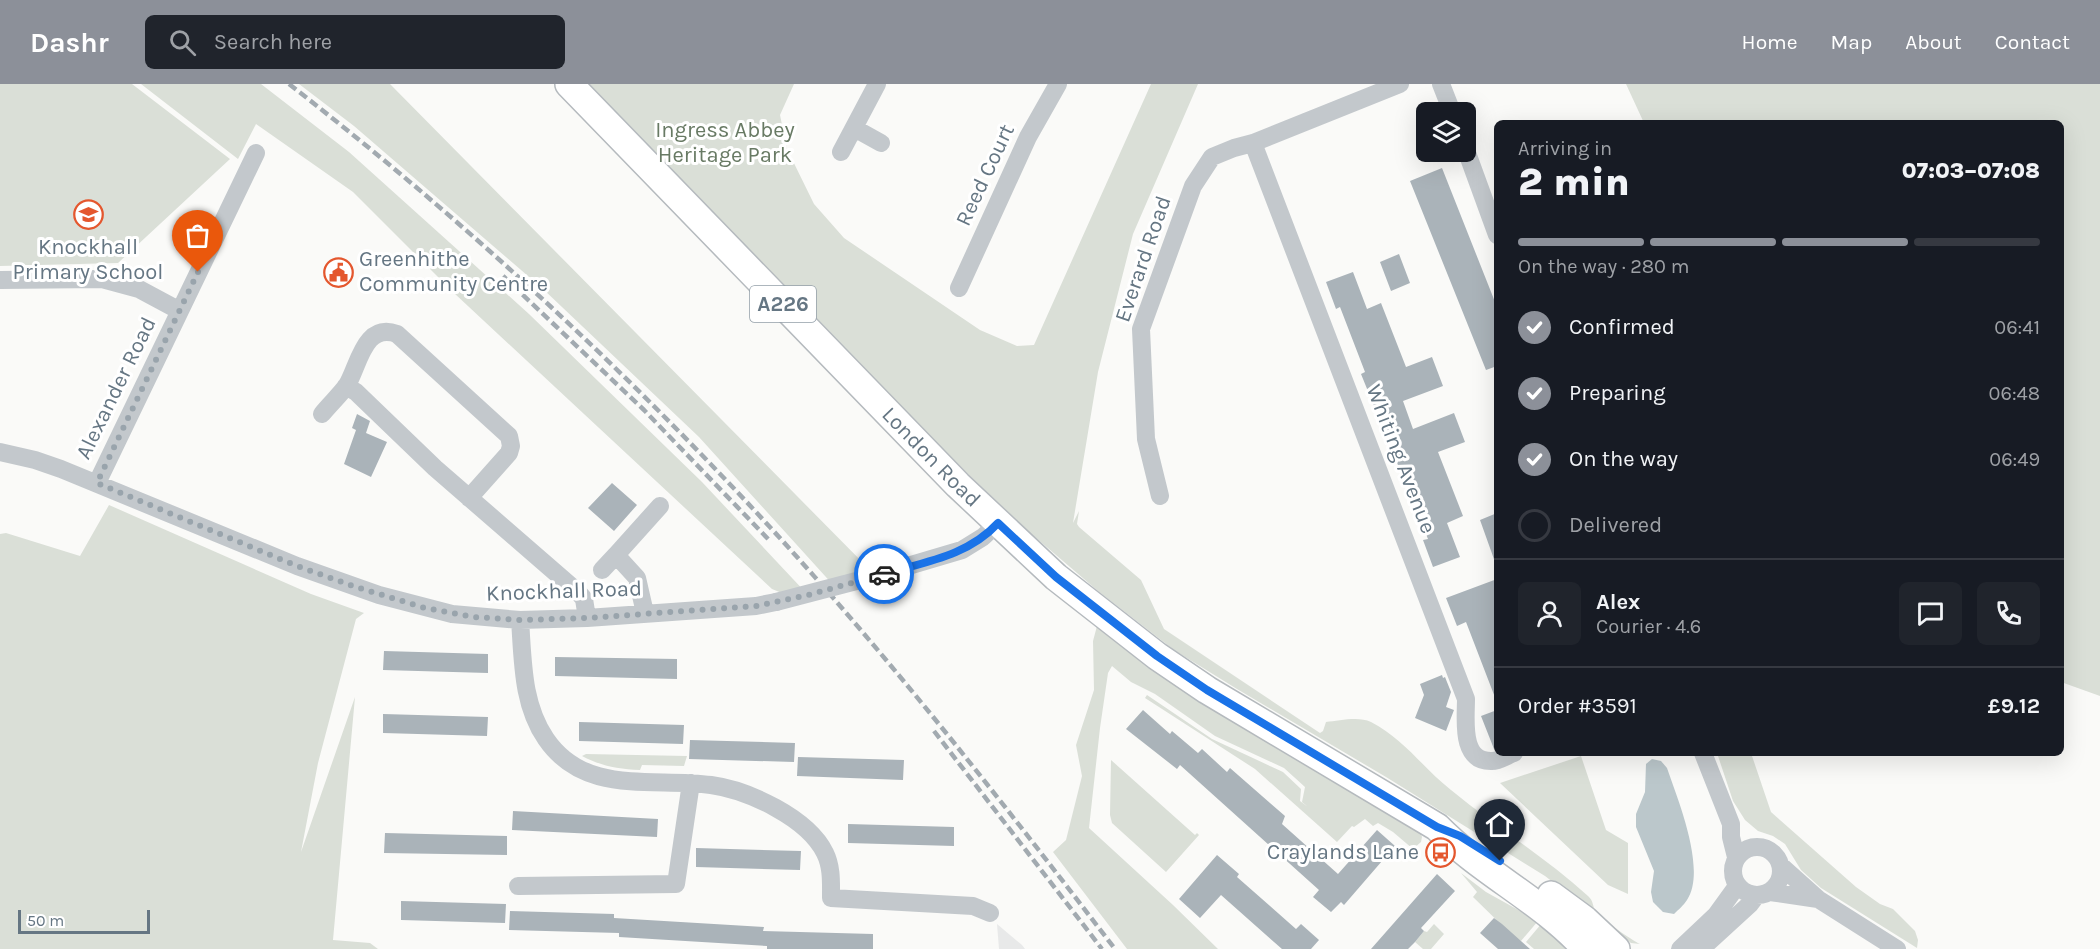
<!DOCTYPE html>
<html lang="en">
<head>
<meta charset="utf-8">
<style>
	:root { --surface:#171b24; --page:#20242c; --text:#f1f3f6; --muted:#9ea1a6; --line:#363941; --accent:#8c9099 }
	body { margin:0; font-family:Karla,sans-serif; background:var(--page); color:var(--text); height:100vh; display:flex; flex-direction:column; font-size:22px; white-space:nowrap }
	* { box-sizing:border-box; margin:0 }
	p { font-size:20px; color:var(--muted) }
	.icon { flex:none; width:33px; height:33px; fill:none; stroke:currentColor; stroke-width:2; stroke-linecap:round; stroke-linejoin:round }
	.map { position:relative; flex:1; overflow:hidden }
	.side { position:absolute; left:1494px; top:36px; width:570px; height:636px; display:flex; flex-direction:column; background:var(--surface); border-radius:9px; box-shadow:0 6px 24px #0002 }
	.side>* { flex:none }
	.buttons { position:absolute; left:1416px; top:18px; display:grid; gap:12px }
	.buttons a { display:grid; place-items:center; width:60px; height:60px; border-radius:9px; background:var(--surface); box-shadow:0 6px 24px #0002; font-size:30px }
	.scale { position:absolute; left:18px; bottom:15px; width:132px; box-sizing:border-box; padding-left:6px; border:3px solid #657683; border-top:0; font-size:16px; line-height:21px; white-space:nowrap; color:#657683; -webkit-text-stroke:4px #fff; paint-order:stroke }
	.pin { position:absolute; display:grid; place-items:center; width:51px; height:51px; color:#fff; margin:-62px -26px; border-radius:50% 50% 50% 0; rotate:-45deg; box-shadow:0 0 6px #0007 }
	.pin .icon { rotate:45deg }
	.courier { position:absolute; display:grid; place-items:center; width:60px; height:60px; margin:-30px; border:4px solid #1a73e8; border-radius:50%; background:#fff; color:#222; box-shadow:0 2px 8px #0007 }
	.head em { font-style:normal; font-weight:800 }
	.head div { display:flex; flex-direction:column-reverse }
	.head { display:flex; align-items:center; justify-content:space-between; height:102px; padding:0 24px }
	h1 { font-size:39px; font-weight:800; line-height:45px }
	.bar { display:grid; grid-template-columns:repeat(4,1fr); gap:9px 6px; align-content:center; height:72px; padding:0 24px }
	.bar i { height:8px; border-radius:4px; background:var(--line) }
	.bar .current { background:var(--accent) }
	.bar p { grid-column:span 4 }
	.line { display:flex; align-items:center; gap:15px; padding:0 24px; border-top:2px solid var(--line) }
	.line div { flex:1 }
	.round { display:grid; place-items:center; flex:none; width:63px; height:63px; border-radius:9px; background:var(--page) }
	ol { padding:0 24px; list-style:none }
	li { display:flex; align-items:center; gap:18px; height:66px }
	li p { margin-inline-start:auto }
	li .icon { padding:6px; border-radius:50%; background:var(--accent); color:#fff; stroke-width:4 }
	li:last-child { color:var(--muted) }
	li i { width:33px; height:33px; border:3px solid var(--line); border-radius:50% }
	header { display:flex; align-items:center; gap:36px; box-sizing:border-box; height:84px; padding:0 30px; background:var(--accent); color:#fff }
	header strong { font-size:28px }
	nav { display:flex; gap:33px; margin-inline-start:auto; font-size:21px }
	.search { width:420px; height:54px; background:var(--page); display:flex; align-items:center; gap:15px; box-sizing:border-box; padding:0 21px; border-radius:9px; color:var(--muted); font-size:22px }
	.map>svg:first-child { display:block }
</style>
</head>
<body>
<header>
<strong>Dashr</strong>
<div class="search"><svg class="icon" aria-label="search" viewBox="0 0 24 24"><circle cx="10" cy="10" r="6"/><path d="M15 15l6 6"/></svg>Search here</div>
<nav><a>Home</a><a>Map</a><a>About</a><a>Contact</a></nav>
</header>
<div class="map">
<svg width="2100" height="865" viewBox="0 0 2100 865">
	<rect width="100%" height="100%" fill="#fafaf8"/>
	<!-- built -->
	<path fill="#e8e9e9" d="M997 840 1022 861 1025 865H999Z"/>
	<!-- green -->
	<path fill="#dadfd7" d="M0 0H132L230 75 118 179 0 182Z
		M141 0H261L349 68 529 230 702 398 808 511 794 514 772 505 454 209 353 108 256 40 238 75Z
		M299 0H390L876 492 835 503 699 353 543 205 354 42Z
		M583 0H794L780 31 787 65 814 120 844 154 980 246 1017 262 1034 261 1151 0H1198L1133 150 1098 288 1073 439 1079 427 1077 440 1079 443 1141 496 1164 545 1320 649 1323 647 1326 638C1339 637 1358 632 1371 638 1404 655 1423 684 1451 706 1496 743 1545 773 1588 812 1594 817 1592 822 1596 828 1600 834 1633 857 1640 860L1631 859 1545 792 1386 693 1237 605 1174 566 1098 507 1028 447 966 388Z
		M1626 0H2100V612L2061 598V39H1644Z
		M109 421 311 510 364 529 356 535 318 679 301 768 355 613 333 856 370 859 378 865H0V450L6 449 80 472Z
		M1097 542 1405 737 1421 750 1422 753 1421 758 1413 765 1393 748 1378 739 1373 742 1365 735 1354 743 1352 742 1337 758 1255 685 1145 614 1147 611 1212 655 1283 688 1301 705 1300 717 1308 723 1302 718 1305 703 1284 684 1215 652 1155 610 1131 598 1112 582 1108 589 1100 644 1089 744 1173 821 1218 865H1127L1053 768 1066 756 1082 692 1076 661 1094 606 1093 557Z
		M1717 669H1751L1771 728 1856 803 1880 820 1893 825 1915 847 1918 856 1917 864 1821 804 1801 786 1785 760 1773 752 1758 747 1745 736 1733 717Z
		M586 670 687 672 684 682 642 681 640 686C618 685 601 682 582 672Z
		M1581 672 1606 746 1628 759V810L1608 801 1500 699Z
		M1111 676 1195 751 1197 749 1199 751 1166 788 1112 739 1110 731Z
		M1461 789 1486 808 1538 837 1521 857 1515 854 1473 813 1477 808Z
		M1542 839 1568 865H1534L1526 858Z
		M1434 840 1444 850 1431 865H1423L1415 858 1424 847 1427 848Z"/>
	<!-- water -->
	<path fill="#bbc7cb" d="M1652 675 1661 677 1667 684C1678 716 1707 786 1687 816 1684 821 1678 826 1674 830L1663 828 1653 818 1651 808 1654 787 1636 743V730L1645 708 1646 680Z"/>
	<!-- building -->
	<path fill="#aab3b9" d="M1442 84 1497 223V282L1486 286 1410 97Z
		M1399 170 1410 199 1391 207 1380 178Z
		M1353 188 1367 225 1381 219 1406 283 1432 273 1443 302 1403 317 1413 345 1454 329 1465 358 1438 368 1463 432 1447 439 1460 473 1433 483 1423 456 1428 455 1361 290 1365 288 1340 223 1336 225 1326 198Z
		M357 330 370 337 366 349 387 358 371 393 344 380 356 346 352 344Z
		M612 399 637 421 614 447 588 424Z
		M1497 429V478H1495L1480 436Z
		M1497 495V616H1496L1466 538 1457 542 1446 514Z
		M384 567 488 570V589L383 586Z
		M555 573 677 575V595L555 592Z
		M1442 591 1443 594 1445 593 1451 608 1446 623 1454 626 1446 647 1415 634 1424 611 1420 600Z
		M1143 626 1170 650 1172 647 1198 669 1202 665 1227 688 1230 684 1285 732 1282 740 1338 790 1377 746 1395 762 1344 821 1341 818 1331 828 1313 813 1319 806 1180 681 1177 685 1126 645Z
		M1497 626V664L1494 665 1481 632Z
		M383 630 488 633 487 652 383 649Z
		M579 638 684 641 683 660 579 657Z
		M690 656 795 659 794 678 689 675Z
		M798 673 904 676 903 696 797 692Z
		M513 727 658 735 657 753 512 746Z
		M848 740 954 743V762L848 759Z
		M385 749 507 752V771L384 769Z
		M696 764 801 767 800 786 696 783Z
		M1217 771 1239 790 1237 793 1296 845 1301 840 1319 856 1311 865H1282L1221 811 1200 834 1179 815Z
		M1437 790 1455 807 1421 844 1424 847 1415 858 1408 865H1371Z
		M401 817 506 820 505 839 401 836Z
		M510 827 614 830V834L764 843 763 847 873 850V865H767V862L619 853V849L509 846Z
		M1494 834 1502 840 1530 865H1498L1480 849Z"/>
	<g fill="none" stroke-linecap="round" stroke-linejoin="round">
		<defs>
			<g id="primary">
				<path id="s1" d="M569 0 958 401 1056 493 1157 572 1207 606 1437 743C1482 789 1543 817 1586 865"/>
				<path d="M1551 811 1585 836 1616 865"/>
			</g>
		</defs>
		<!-- primary casing -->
		<use href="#primary" stroke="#b5babe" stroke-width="30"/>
		<!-- street -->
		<path stroke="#c3c8cc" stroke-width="18" d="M1441 0 1452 28
			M854 44 881 59
			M1253 59 1466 615C1466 636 1460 678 1492 677 1499 677 1508 671 1514 669
			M1466 66 1497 151
			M841 68 877 0
			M0 196 102 195 139 205 180 227
			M959 204 1028 53 1058 0
			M346 302 356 308 435 384 579 509 584 515 587 534
			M322 330C330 320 340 311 347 301 359 281 364 238 397 250L509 352 511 362 509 369 469 414
			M0 368 35 376 61 385 297 482 379 511 452 530 520 536 587 534 756 522 776 518
			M97 399 256 69
			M1160 412 1146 355 1141 245 1193 102 1212 73 1234 64 1253 59 1400 0
			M602 486 616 471
			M864 495 962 466 983 453 998 439
			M645 529 637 494 616 471 660 422
			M520 536C523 577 522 620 546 655 585 712 652 693 711 701 748 706 808 734 825 769 832 783 831 799 831 814L973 822 990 829
			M1703 669 1731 740V753L1736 773
			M1733 787a24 24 0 1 1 48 0a24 24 0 1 1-48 0Z
			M1780 781 1818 815 1897 865
			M518 802 676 800 691 699
			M1770 808 1818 815
			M1680 865 1716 831 1737 802
			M1701 865 1750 820 1756 812"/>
		<!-- primary -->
		<use href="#primary" stroke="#fff" stroke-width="27"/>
		<!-- rail -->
		<path stroke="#a2aab0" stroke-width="4.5" stroke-dasharray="9 4.5" stroke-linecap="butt" d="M289 0C442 119 588 251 722 392 864 540 990 702 1115 865
			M503 192 644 326 771 458
			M934 647 1102 865"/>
		<!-- street-bridge -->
		<path stroke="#c3c8cc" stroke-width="18" d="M776 518 864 495"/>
	</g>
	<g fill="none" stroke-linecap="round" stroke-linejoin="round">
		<!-- done -->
		<path stroke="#99a4ac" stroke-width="6" stroke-dasharray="0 10.8" d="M198 188 97 399 297 482 353 502 425 524 474 533 520 536 587 534 756 522 808 511 884 490"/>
		<!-- route -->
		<path stroke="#1a73e8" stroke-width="8" d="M884 490C924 478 968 472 998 439L1056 493 1157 572 1207 606 1437 743 1460 752 1500 777"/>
	</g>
	<!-- icons -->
	<defs>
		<symbol id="school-ring" viewBox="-11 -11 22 22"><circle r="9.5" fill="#fff" stroke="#e4572e" stroke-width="1.5"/><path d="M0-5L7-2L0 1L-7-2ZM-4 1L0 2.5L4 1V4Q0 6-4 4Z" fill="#e4572e"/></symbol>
		<symbol id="civic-ring" viewBox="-11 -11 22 22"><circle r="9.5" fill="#fff" stroke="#e4572e" stroke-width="1.5"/><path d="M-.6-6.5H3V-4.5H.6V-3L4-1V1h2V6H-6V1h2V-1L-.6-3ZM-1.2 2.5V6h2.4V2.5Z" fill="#e4572e"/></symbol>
		<symbol id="bus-ring" viewBox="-11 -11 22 22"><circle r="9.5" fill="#fff" stroke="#e4572e" stroke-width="1.5"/><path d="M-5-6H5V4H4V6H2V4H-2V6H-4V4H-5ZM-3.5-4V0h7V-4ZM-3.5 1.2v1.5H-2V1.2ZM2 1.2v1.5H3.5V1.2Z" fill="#e4572e"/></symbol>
	</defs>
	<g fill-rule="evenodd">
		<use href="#school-ring" x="72" y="114" width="33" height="33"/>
		<use href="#civic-ring" x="322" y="172" width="33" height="33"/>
		<use href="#bus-ring" x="1424" y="752" width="33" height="33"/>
	</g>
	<g text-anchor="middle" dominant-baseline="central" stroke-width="6" stroke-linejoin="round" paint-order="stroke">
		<!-- shield labels -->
		<rect fill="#fff" stroke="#939fa8" stroke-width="1.5" x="750" y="202" width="66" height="36" rx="4.5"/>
		<g font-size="21" font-weight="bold" fill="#657683">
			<text x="783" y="220">A226</text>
		</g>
		<!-- park labels -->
		<g font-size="22" fill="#687a64" stroke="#fff">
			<text x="725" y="46">Ingress Abbey<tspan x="725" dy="25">Heritage Park</tspan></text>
		</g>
		<!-- street labels -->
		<g font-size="22" fill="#657683" stroke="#fff">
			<text transform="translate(985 91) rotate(-65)">Reed Court</text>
			<text transform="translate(1143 175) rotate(-71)">Everard Road</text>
			<text transform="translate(116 304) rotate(-64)">Alexander Road</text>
			<text stroke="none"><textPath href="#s1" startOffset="520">London Road</textPath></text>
			<text transform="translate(1401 375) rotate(69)">Whiting Avenue</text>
			<text transform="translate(564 507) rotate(-2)">Knockhall Road</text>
		</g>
		<!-- poi labels -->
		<g font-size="22" fill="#657683" stroke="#fff">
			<text x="88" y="163">Knockhall<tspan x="88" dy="25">Primary School</tspan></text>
			<text x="359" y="175" text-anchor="start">Greenhithe<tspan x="359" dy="25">Community Centre</tspan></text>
			<text x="1419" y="768" text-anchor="end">Craylands Lane</text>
		</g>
	</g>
</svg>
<div class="buttons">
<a><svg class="icon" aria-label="layers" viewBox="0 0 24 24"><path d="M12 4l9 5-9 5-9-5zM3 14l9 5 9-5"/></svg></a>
</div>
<div class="scale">50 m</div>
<div class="pin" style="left:198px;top:188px;background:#ea580c"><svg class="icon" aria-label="bag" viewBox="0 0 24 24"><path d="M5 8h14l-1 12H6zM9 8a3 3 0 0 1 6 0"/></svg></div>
<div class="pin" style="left:1500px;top:777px;background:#1f2937"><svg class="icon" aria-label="home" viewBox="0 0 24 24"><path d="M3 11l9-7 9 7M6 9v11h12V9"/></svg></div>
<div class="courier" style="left:884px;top:490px"><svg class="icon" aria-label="car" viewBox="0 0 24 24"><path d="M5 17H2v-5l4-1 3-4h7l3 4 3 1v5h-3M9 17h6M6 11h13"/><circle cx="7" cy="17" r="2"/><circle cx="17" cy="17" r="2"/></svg></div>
<section class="side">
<div class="head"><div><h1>2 min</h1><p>Arriving in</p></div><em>07:03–07:08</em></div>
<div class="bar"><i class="current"></i><i class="current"></i><i class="current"></i><i></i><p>On the way · 280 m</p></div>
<ol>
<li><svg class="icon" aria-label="check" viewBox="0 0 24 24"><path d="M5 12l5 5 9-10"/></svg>Confirmed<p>06:41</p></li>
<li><svg class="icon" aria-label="check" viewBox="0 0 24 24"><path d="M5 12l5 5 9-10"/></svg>Preparing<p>06:48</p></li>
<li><svg class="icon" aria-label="check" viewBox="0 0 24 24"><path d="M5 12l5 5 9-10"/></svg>On the way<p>06:49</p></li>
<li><i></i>Delivered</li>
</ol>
<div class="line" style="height:108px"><a class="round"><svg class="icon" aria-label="person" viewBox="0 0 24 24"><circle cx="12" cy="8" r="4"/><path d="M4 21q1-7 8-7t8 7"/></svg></a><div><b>Alex</b><p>Courier · 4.6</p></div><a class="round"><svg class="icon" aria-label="chat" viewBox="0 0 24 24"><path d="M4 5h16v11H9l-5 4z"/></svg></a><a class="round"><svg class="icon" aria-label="phone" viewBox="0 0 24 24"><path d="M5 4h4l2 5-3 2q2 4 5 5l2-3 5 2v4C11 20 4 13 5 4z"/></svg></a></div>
<div class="line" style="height:78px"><div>Order #3591</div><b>£9.12</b></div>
</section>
</div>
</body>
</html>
